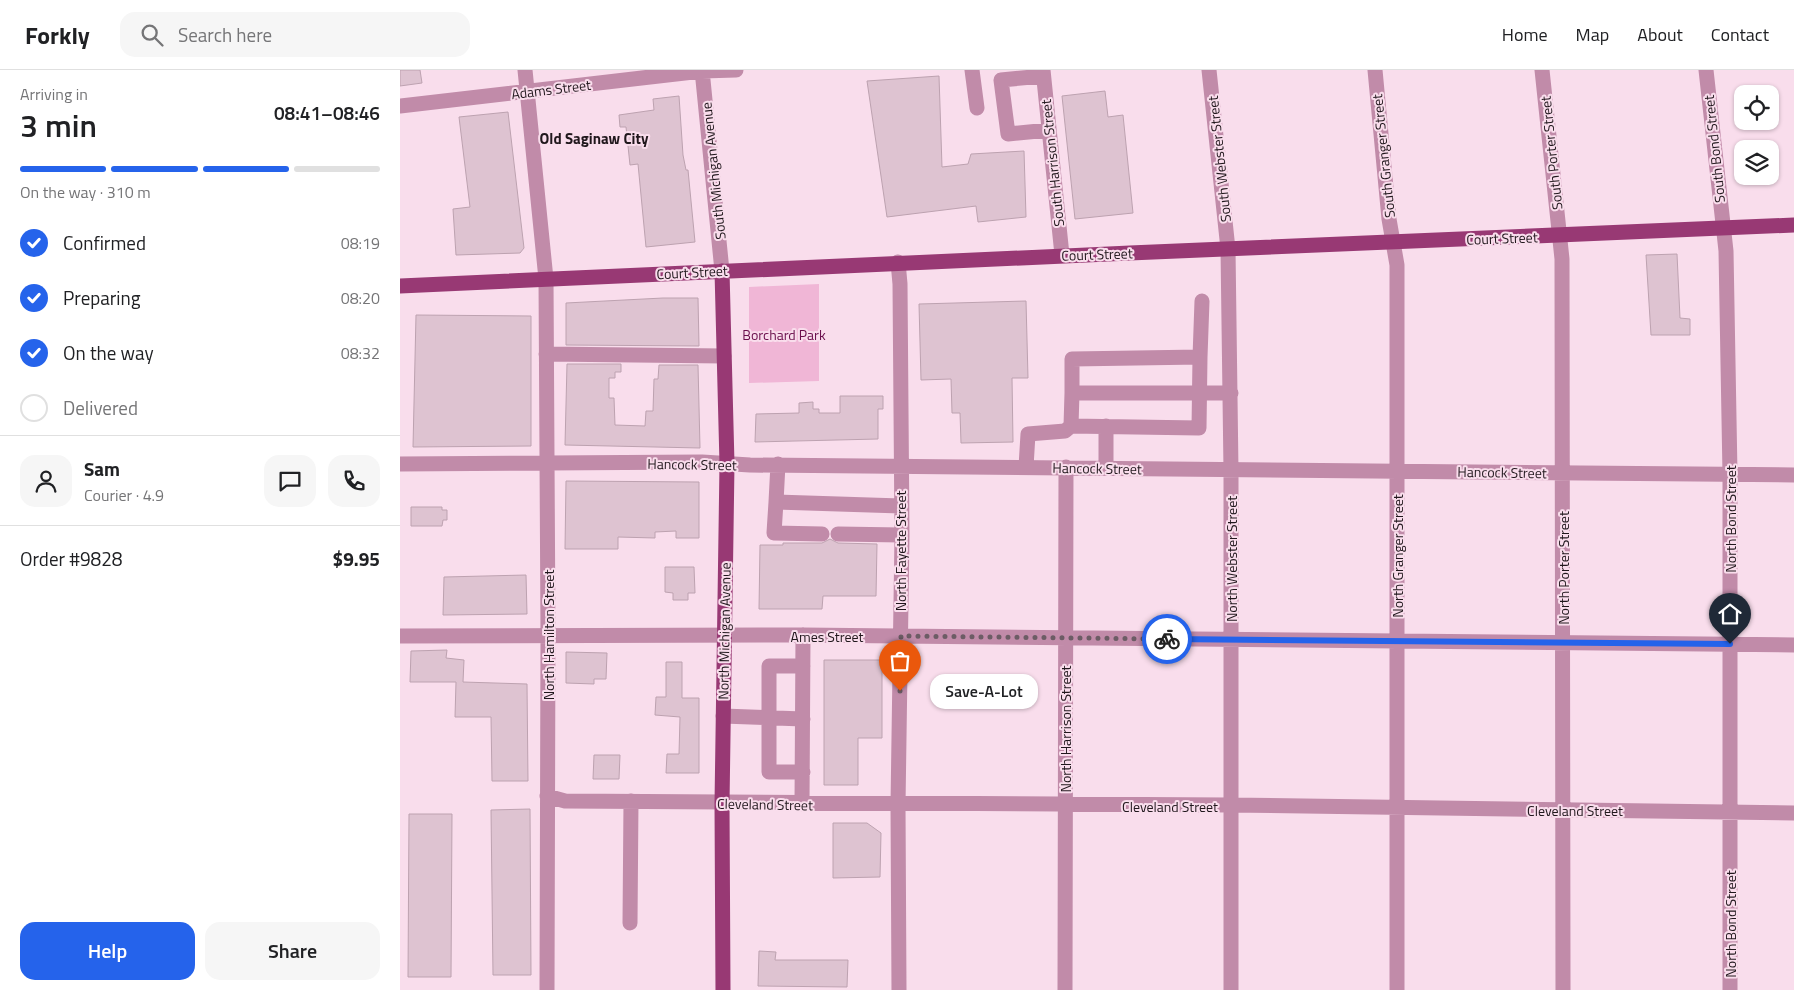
<!DOCTYPE html>
<html lang="en">
<head>
<meta charset="utf-8">
<style>
	:root { --surface:#fff; --page:#f6f6f6; --text:#202124; --muted:#757577; --line:#e0e0e0; --accent:#2563eb }
	body { margin:0; font-family:"Titillium Web",sans-serif; background:var(--page); color:var(--text); height:100vh; display:flex; flex-direction:column; font-size:19px; white-space:nowrap }
	* { box-sizing:border-box; margin:0 }
	p { font-size:16px; color:var(--muted) }
	.icon { flex:none; width:28px; height:28px; fill:none; stroke:currentColor; stroke-width:2; stroke-linecap:round; stroke-linejoin:round }
	.map { position:relative; flex:1; overflow:hidden }
	.panel { display:flex; flex-direction:column; background:var(--surface); width:400px }
	.panel>* { flex:none }
	.fabs { position:absolute; left:1334px; top:15px; display:grid; gap:10px }
	.fabs a { display:grid; place-items:center; width:45px; height:45px; border-radius:10px; background:var(--surface); box-shadow:0 1px 4px #0004; font-size:25px }
	.pin { position:absolute; display:grid; place-items:center; width:42px; height:42px; color:#fff; margin:-51px -21px; border-radius:50% 50% 50% 0; rotate:-45deg; box-shadow:0 0 5px #0007 }
	.pin .icon { rotate:45deg }
	.courier { position:absolute; display:grid; place-items:center; width:50px; height:50px; margin:-25px; border:4px solid #2563eb; border-radius:50%; background:#fff; color:#222; box-shadow:0 1px 6px #0007 }
	.bubble { position:absolute; height:35px; border-radius:15px; background:var(--surface); box-shadow:0 1px 4px #0004; font-size:16px; font-weight:600; line-height:35px; text-align:center }
	.summary em { font-style:normal; font-weight:600 }
	.summary div { display:flex; flex-direction:column-reverse }
	.summary { display:flex; align-items:center; justify-content:space-between; height:85px; padding:0 20px }
	h1 { font-size:32px; font-weight:600; line-height:38px }
	.bar { display:grid; grid-template-columns:repeat(4,1fr); gap:8px 5px; align-content:center; height:60px; padding:0 20px }
	.bar i { height:6px; border-radius:4px; background:var(--line) }
	.bar .current { background:var(--accent) }
	.bar p { grid-column:span 4 }
	.line { display:flex; align-items:center; gap:12px; padding:0 20px; border-top:1px solid var(--line) }
	.line div { flex:1 }
	.round { display:grid; place-items:center; flex:none; width:52px; height:52px; border-radius:15px; background:var(--page) }
	ol { padding:0 20px; list-style:none }
	li { display:flex; align-items:center; gap:15px; height:55px }
	li p { margin-inline-start:auto }
	li .icon { padding:5px; border-radius:50%; background:var(--accent); color:#fff; stroke-width:4 }
	li:last-child { color:var(--muted) }
	li i { width:28px; height:28px; border:2px solid var(--line); border-radius:50% }
	.primary-button { display:flex; gap:10px; margin-top:auto; padding:10px 20px }
	.primary-button a { flex:1; height:58px; border-radius:15px; background:var(--accent); color:#fff; font-size:20px; font-weight:600; line-height:58px; text-align:center }
	.primary-button a+a { background:var(--page); color:var(--text) }
	header { display:flex; align-items:center; gap:30px; box-sizing:border-box; height:70px; padding:0 25px; background:var(--surface); border-bottom:1px solid var(--line) }
	header strong { font-size:24px }
	nav { display:flex; gap:28px; margin-inline-start:auto; font-size:18px }
	.search { width:350px; height:45px; background:var(--page); display:flex; align-items:center; gap:12px; box-sizing:border-box; padding:0 18px; border-radius:15px; color:var(--muted); font-size:19px }
	main { display:flex; flex:1; min-height:0 }
	.map>svg:first-child { display:block }
</style>
</head>
<body>
<header>
<strong>Forkly</strong>
<div class="search"><svg class="icon" aria-label="search" viewBox="0 0 24 24"><circle cx="10" cy="10" r="6"/><path d="M15 15l6 6"/></svg>Search here</div>
<nav><a>Home</a><a>Map</a><a>About</a><a>Contact</a></nav>
</header>
<main>
<section class="panel">
<div class="summary"><div><h1>3 min</h1><p>Arriving in</p></div><em>08:41–08:46</em></div>
<div class="bar"><i class="current"></i><i class="current"></i><i class="current"></i><i></i><p>On the way · 310 m</p></div>
<ol>
<li><svg class="icon" aria-label="check" viewBox="0 0 24 24"><path d="M5 12l5 5 9-10"/></svg>Confirmed<p>08:19</p></li>
<li><svg class="icon" aria-label="check" viewBox="0 0 24 24"><path d="M5 12l5 5 9-10"/></svg>Preparing<p>08:20</p></li>
<li><svg class="icon" aria-label="check" viewBox="0 0 24 24"><path d="M5 12l5 5 9-10"/></svg>On the way<p>08:32</p></li>
<li><i></i>Delivered</li>
</ol>
<div class="line" style="height:90px"><a class="round"><svg class="icon" aria-label="person" viewBox="0 0 24 24"><circle cx="12" cy="8" r="4"/><path d="M4 21q1-7 8-7t8 7"/></svg></a><div><b>Sam</b><p>Courier · 4.9</p></div><a class="round"><svg class="icon" aria-label="chat" viewBox="0 0 24 24"><path d="M4 5h16v11H9l-5 4z"/></svg></a><a class="round"><svg class="icon" aria-label="phone" viewBox="0 0 24 24"><path d="M5 4h4l2 5-3 2q2 4 5 5l2-3 5 2v4C11 20 4 13 5 4z"/></svg></a></div>
<div class="line" style="height:65px"><div>Order #9828</div><b>$9.95</b></div>
<div class="primary-button"><a>Help</a><a>Share</a></div>
</section>
<div class="map">
<svg width="1394" height="920" viewBox="0 0 1394 920">
	<rect width="100%" height="100%" fill="#f9ddec"/>
	<!-- green -->
	<path fill="#f0b6d6" d="M419 214V311L349 313V217Z"/>
	<!-- building -->
	<path fill="#dec3d1" stroke="#bda2b0" d="M0 0H20L22 13 0 16Z
		M539 6 542 97 568 94 571 84 624 81 626 147 578 152 576 136 487 147 467 11Z
		M705 21 708 47 723 45 733 143 675 149 662 26Z
		M279 26 283 85 286 100H288L295 172 246 177 238 94 230 95 226 57H220L219 45 254 40 253 29Z
		M108 42 124 178 120 183 56 185 53 139 70 137 59 47Z
		M1277 184 1280 248 1290 249V265H1251L1246 185Z
		M263 228H298L299 276 166 275V233Z
		M626 231 628 308H612L613 372 561 373 560 343H552L551 309 521 310 519 234Z
		M16 245 131 246V376L13 377Z
		M167 294H221V302H215V308H209V328H214L215 355 245 356 246 341H253L254 309H258L259 295H298L300 378 165 375Z
		M440 326H483V339H478V369L355 372 356 344 399 343V333L413 332V339H419V343H440Z
		M166 411 299 412V468H276V461L255 462V468L218 467V479H165Z
		M11 437H42V440H47V450H43L42 456H11Z
		M430 469 438 473 477 474 476 526H423L422 539H359L360 475H383V473H422Z
		M265 497H294L295 523H288V530H273V523L265 522Z
		M126 505 127 544 43 545 44 507Z
		M47 580 46 588 64 590 63 612 127 614 128 711H92L91 647H55L56 612H10L11 581Z
		M166 582 207 583 206 609H194V614L166 613Z
		M424 590H482V668H458V715H424Z
		M266 592H282V628H299V703H266L267 684H279L280 647 255 645 256 627H266Z
		M194 685H220L219 709H193Z
		M130 739 131 905H93L91 740Z
		M9 744H52L51 907H8Z
		M433 753H467L481 763 480 807 433 808Z
		M359 881 376 882 375 890H448L447 917 358 916Z"/>
	<g fill="none" stroke-linecap="round" stroke-linejoin="round">
		<!-- minor -->
		<path stroke="#c18ba9" stroke-width="15" d="M125 0 146 209 148 564 147 920
			M302 0 322 201
			M572 0 577 38
			M643 0 662 185
			M809 0 828 179 831 400V920
			M975 0 989 149 997 195V920
			M1142 0 1162 189 1163 920
			M1306 0 1326 181 1330 404V920
			M643 6 601 10 608 64 649 60
			M0 36 302 1 336 0
			M498 192 500 214 502 465 498 735 499 920
			M802 231 800 287 672 289V323H831
			M146 284 324 286
			M672 323 671 356 799 358 800 287
			M0 394 302 392 350 395 1394 405
			M378 394 376 432 501 436
			M626 397 628 364 665 361 671 356
			M706 398V356
			M376 432 374 463 422 464
			M438 464 502 465
			M0 566 403 565 1394 575
			M323 646 403 649
			M403 702H369V596H403
			M147 726 165 731 829 735 1394 743
			M402 734 403 565
			M230 853 231 731
			M665 920 666 397"/>
		<!-- major -->
		<path stroke="#983974" stroke-width="15" d="M322 201 327 394 322 734 323 920
			M0 216C465 193 929 175 1394 155"/>
	</g>
	<g fill="none" stroke-linecap="round" stroke-linejoin="round">
		<!-- done -->
		<path stroke="#6c5c65" stroke-width="5" stroke-dasharray="0 9" d="M500 621 501 566 767 569"/>
		<!-- route -->
		<path stroke="#2563eb" stroke-width="6" d="M767 569 1330 574"/>
	</g>
	<g text-anchor="middle" dominant-baseline="central" stroke-width="4" stroke-linejoin="round" paint-order="stroke">
		<!-- street labels -->
		<g font-size="14" fill="#20171c" stroke="#f9ddec">
			<text transform="translate(151 19) rotate(-7)">Adams Street</text>
			<text transform="translate(1314 79) rotate(-96)">South Bond Street</text>
			<text transform="translate(1151 83) rotate(-96)">South Porter Street</text>
			<text transform="translate(983 86) rotate(-96)">South Granger Street</text>
			<text transform="translate(819 89) rotate(-96)">South Webster Street</text>
			<text transform="translate(652 93) rotate(-96)">South Harrison Street</text>
			<text transform="translate(313 101) rotate(-96)">South Michigan Avenue</text>
			<text transform="translate(1102 168) rotate(-2)">Court Street</text>
			<text transform="translate(697 184) rotate(-2)">Court Street</text>
			<text transform="translate(292 202) rotate(-3)">Court Street</text>
			<text transform="translate(292 394) rotate(1)">Hancock Street</text>
			<text transform="translate(697 398) rotate(1)">Hancock Street</text>
			<text transform="translate(1102 402) rotate(1)">Hancock Street</text>
			<text transform="translate(1330 449) rotate(-90)">North Bond Street</text>
			<text transform="translate(500 481) rotate(-90)">North Fayette Street</text>
			<text transform="translate(997 486) rotate(-90)">North Granger Street</text>
			<text transform="translate(831 489) rotate(-90)">North Webster Street</text>
			<text transform="translate(1163 498) rotate(-90)">North Porter Street</text>
			<text transform="translate(324 561) rotate(-89)">North Michigan Avenue</text>
			<text transform="translate(148 565) rotate(-90)">North Hamilton Street</text>
			<text x="427" y="566">Ames Street</text>
			<text transform="translate(665 659) rotate(-90)">North Harrison Street</text>
			<text transform="translate(365 734) rotate(1)">Cleveland Street</text>
			<text x="770" y="736">Cleveland Street</text>
			<text x="1175" y="740">Cleveland Street</text>
			<text transform="translate(1330 854) rotate(-90)">North Bond Street</text>
		</g>
		<!-- park labels -->
		<g font-size="14" fill="#6a0e4c" stroke="#f9ddec">
			<text x="384" y="264">Borchard Park</text>
		</g>
		<!-- neighbourhood labels -->
		<g font-size="15" font-weight="bold" fill="#20171c" stroke="#f9ddec">
			<text x="194" y="68">Old Saginaw City</text>
		</g>
	</g>
</svg>
<div class="fabs">
<a><svg class="icon" aria-label="locate" viewBox="0 0 24 24"><circle cx="12" cy="12" r="6"/><path d="M12 2v4M12 18v4M2 12h4M18 12h4"/></svg></a>
<a><svg class="icon" aria-label="layers" viewBox="0 0 24 24"><path d="M12 4l9 5-9 5-9-5zM3 14l9 5 9-5"/></svg></a>
</div>
<div class="pin" style="left:500px;top:621px;background:#ea580c"><svg class="icon" aria-label="bag" viewBox="0 0 24 24"><path d="M5 8h14l-1 12H6zM9 8a3 3 0 0 1 6 0"/></svg></div>
<div class="pin" style="left:1330px;top:574px;background:#1f2937"><svg class="icon" aria-label="home" viewBox="0 0 24 24"><path d="M3 11l9-7 9 7M6 9v11h12V9"/></svg></div>
<div class="courier" style="left:767px;top:569px"><svg class="icon" aria-label="bike" viewBox="0 0 24 24"><circle cx="6" cy="16" r="4"/><circle cx="18" cy="16" r="4"/><path d="M6 16l4-8h5l3 8M10 8l3 8H6M13 5h3"/></svg></div>
<div class="bubble" style="left:530px;top:604px;width:108px">Save-A-Lot</div>
</div>
</main>
</body>
</html>
